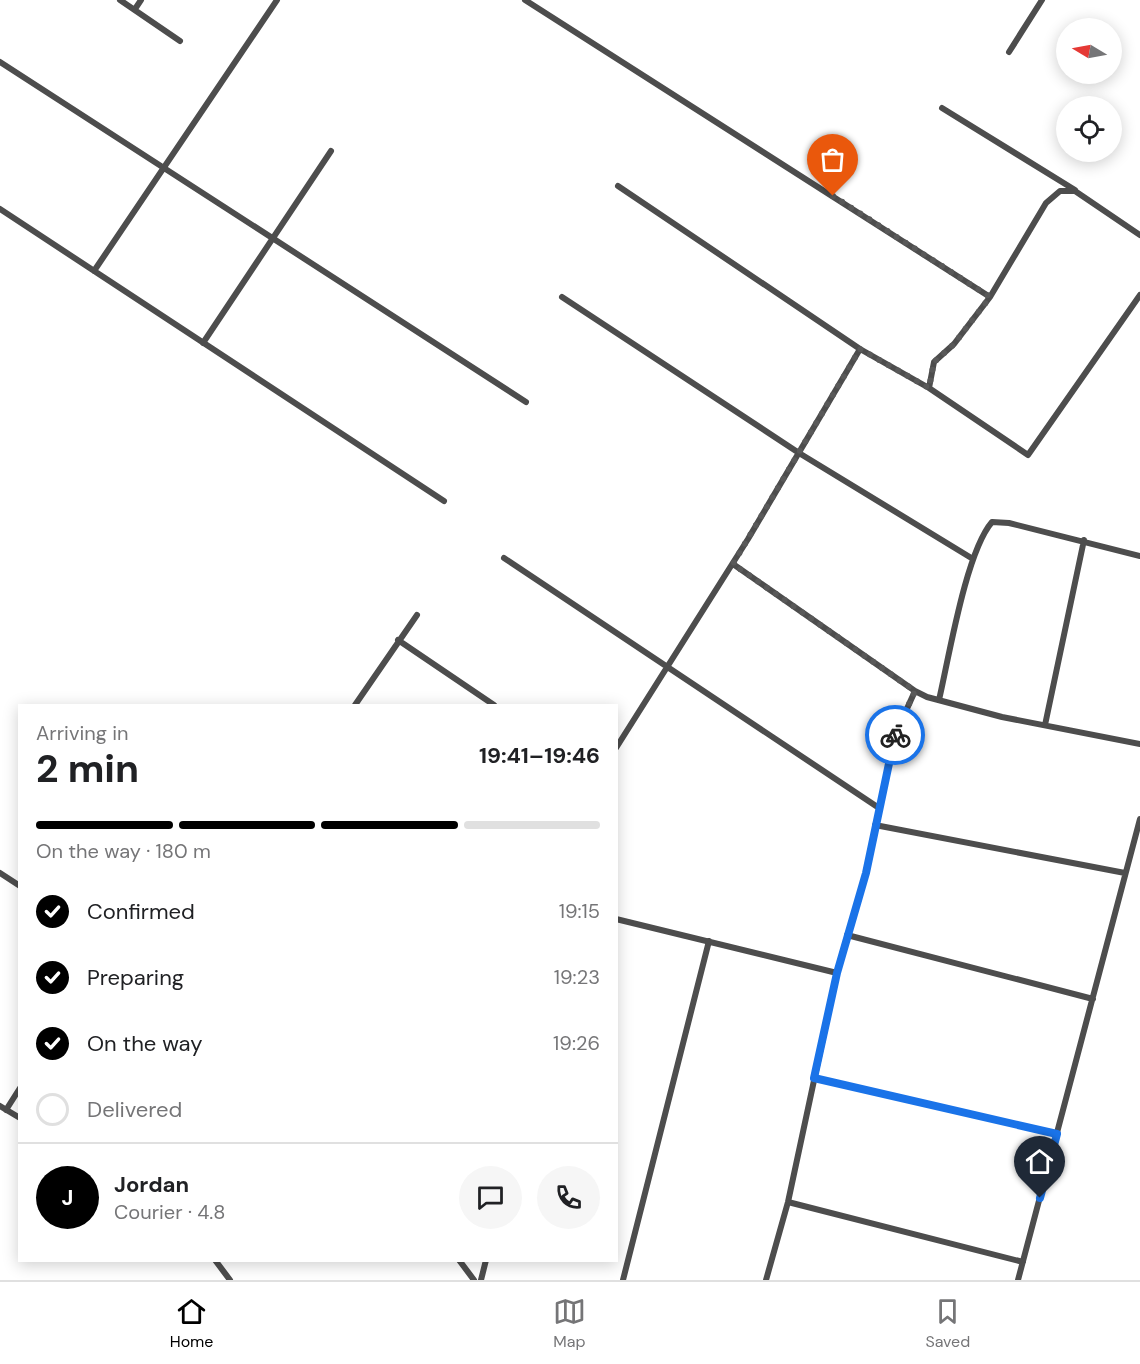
<!DOCTYPE html>
<html lang="en">
<head>
<meta charset="utf-8">
<style>
	:root { --surface:#fff; --page:#f6f6f6; --text:#202124; --muted:#757577; --line:#e0e0e0; --accent:#000 }
	body { margin:0; font-family:"DM Sans",sans-serif; background:var(--page); color:var(--text); height:100vh; display:flex; flex-direction:column; font-size:22px; white-space:nowrap }
	* { box-sizing:border-box; margin:0 }
	p { font-size:20px; color:var(--muted) }
	.icon { flex:none; width:33px; height:33px; fill:none; stroke:currentColor; stroke-width:2; stroke-linecap:round; stroke-linejoin:round }
	.map { position:relative; flex:1; overflow:hidden }
	.drawer { position:absolute; left:18px; top:704px; width:600px; height:558px; display:flex; flex-direction:column; background:var(--surface); border-radius:0px; box-shadow:0 3px 15px #0003 }
	.drawer>* { flex:none }
	.needle { width:39px; rotate:280deg }
	.fabs { position:absolute; left:1056px; top:18px; display:grid; gap:12px }
	.fabs a { display:grid; place-items:center; width:66px; height:66px; border-radius:50%; background:var(--surface); box-shadow:0 3px 15px #0003; font-size:30px }
	.pin { position:absolute; display:grid; place-items:center; width:51px; height:51px; color:#fff; margin:-62px -26px; border-radius:50% 50% 50% 0; rotate:-45deg; box-shadow:0 0 6px #0007 }
	.pin .icon { rotate:45deg }
	.courier { position:absolute; display:grid; place-items:center; width:60px; height:60px; margin:-30px; border:4px solid #1a73e8; border-radius:50%; background:#fff; color:#222; box-shadow:0 2px 8px #0007 }
	.headline em { font-style:normal; font-weight:700 }
	.headline div { display:flex; flex-direction:column-reverse }
	.headline { display:flex; align-items:center; justify-content:space-between; height:102px; padding:0 18px }
	h1 { font-size:39px; font-weight:700; line-height:45px }
	.bar { display:grid; grid-template-columns:repeat(4,1fr); gap:9px 6px; align-content:center; height:72px; padding:0 18px }
	.bar i { height:8px; border-radius:4px; background:var(--line) }
	.bar .current { background:var(--accent) }
	.bar p { grid-column:span 4 }
	.line { display:flex; align-items:center; gap:15px; padding:0 18px; border-top:2px solid var(--line) }
	.line div { flex:1 }
	.round { display:grid; place-items:center; flex:none; width:63px; height:63px; border-radius:32px; background:var(--page) }
	ol { padding:0 18px; list-style:none }
	li { display:flex; align-items:center; gap:18px; height:66px }
	li p { margin-inline-start:auto }
	li .icon { padding:6px; border-radius:50%; background:var(--accent); color:#fff; stroke-width:4 }
	li:last-child { color:var(--muted) }
	li i { width:33px; height:33px; border:3px solid var(--line); border-radius:50% }
	.tab-bar { display:flex; justify-content:space-around; align-items:center; height:84px; border-top:2px solid var(--line); background:var(--surface); font-size:16px; color:var(--muted) }
	.tab-bar a { display:grid; justify-items:center; gap:3px }
	.tab-bar .current { color:var(--accent) }
	.map>svg:first-child { display:block }
</style>
</head>
<body>
<div class="map">
<svg width="1140" height="1280" viewBox="0 0 1140 1280">
	<rect width="100%" height="100%" fill="#fff"/>
	<g fill="none" stroke-linecap="round" stroke-linejoin="round">
		<!-- street -->
		<path stroke="#4d4d4d" stroke-width="6" d="M120 0 180 41
			M525 0 990 297
			M135 9 141 0
			M1009 52 1042 0
			M0 62 526 402
			M942 108 1075 190
			M618 186 860 349
			M0 209 444 501
			M94 271 277 0
			M562 297 799 453 973 559
			M203 343 331 151
			M929 388 1028 455 1140 295
			M504 558 879 808
			M733 564 915 691
			M398 640 494 705
			M939 700C949 657 966 552 992 522L1009 523 1140 556
			M355 705 417 615
			M1045 725 1084 540
			M616 748 748 539 860 349 929 388 934 362 954 344 990 297 1046 203 1060 191H1075L1140 235
			M875 825 1125 873
			M0 873 20 886
			M616 919 837 973
			M847 935 1093 999
			M814 1078 1057 1134
			M0 1106 20 1118
			M6 1110 20 1088
			M788 1202 1023 1262
			M215 1260 230 1280
			M459 1260 474 1280
			M481 1280 486 1260
			M623 1280 709 941
			M766 1280 788 1202 837 973 866 873 895 735 915 691 927 697 1002 717 1140 744
			M1018 1280 1140 819"/>
	</g>
	<g fill="none" stroke-linecap="round" stroke-linejoin="round">
		<!-- done -->
		<path stroke="#595959" stroke-width="6" stroke-dasharray="0 10.8" d="M833 196 990 297 954 344 934 362 929 388 860 349 733 564 915 691 895 735"/>
		<!-- route -->
		<path stroke="#1a73e8" stroke-width="8" d="M895 735 866 873 837 973 814 1078 1057 1134 1040 1198"/>
	</g>
</svg>
<div class="fabs">
<a><svg class="needle" viewBox="-14 -14 28 28"><path d="M0-13l5 13h-10z" fill="#e53935"/><path d="M0 13l5-13h-10z" fill="#757577"/></svg></a>
<a><svg class="icon" aria-label="locate" viewBox="0 0 24 24"><circle cx="12" cy="12" r="6"/><path d="M12 2v4M12 18v4M2 12h4M18 12h4"/></svg></a>
</div>
<div class="pin" style="left:833px;top:196px;background:#ea580c"><svg class="icon" aria-label="bag" viewBox="0 0 24 24"><path d="M5 8h14l-1 12H6zM9 8a3 3 0 0 1 6 0"/></svg></div>
<div class="pin" style="left:1040px;top:1198px;background:#1f2937"><svg class="icon" aria-label="home" viewBox="0 0 24 24"><path d="M3 11l9-7 9 7M6 9v11h12V9"/></svg></div>
<div class="courier" style="left:895px;top:735px"><svg class="icon" aria-label="bike" viewBox="0 0 24 24"><circle cx="6" cy="16" r="4"/><circle cx="18" cy="16" r="4"/><path d="M6 16l4-8h5l3 8M10 8l3 8H6M13 5h3"/></svg></div>
<section class="drawer">
<div class="headline"><div><h1>2 min</h1><p>Arriving in</p></div><em>19:41–19:46</em></div>
<div class="bar"><i class="current"></i><i class="current"></i><i class="current"></i><i></i><p>On the way · 180 m</p></div>
<ol>
<li><svg class="icon" aria-label="check" viewBox="0 0 24 24"><path d="M5 12l5 5 9-10"/></svg>Confirmed<p>19:15</p></li>
<li><svg class="icon" aria-label="check" viewBox="0 0 24 24"><path d="M5 12l5 5 9-10"/></svg>Preparing<p>19:23</p></li>
<li><svg class="icon" aria-label="check" viewBox="0 0 24 24"><path d="M5 12l5 5 9-10"/></svg>On the way<p>19:26</p></li>
<li><i></i>Delivered</li>
</ol>
<div class="line" style="height:108px"><b class="round" style="background:var(--accent);color:#fff">J</b><div><b>Jordan</b><p>Courier · 4.8</p></div><a class="round"><svg class="icon" aria-label="chat" viewBox="0 0 24 24"><path d="M4 5h16v11H9l-5 4z"/></svg></a><a class="round"><svg class="icon" aria-label="phone" viewBox="0 0 24 24"><path d="M5 4h4l2 5-3 2q2 4 5 5l2-3 5 2v4C11 20 4 13 5 4z"/></svg></a></div>
</section>
</div>
<nav class="tab-bar">
<a class="current"><svg class="icon" aria-label="home" viewBox="0 0 24 24"><path d="M3 11l9-7 9 7M6 9v11h12V9"/></svg>Home</a>
<a><svg class="icon" aria-label="map" viewBox="0 0 24 24"><path d="M3 6l6-2 6 2 6-2v14l-6 2-6-2-6 2zM9 4v14M15 6v14"/></svg>Map</a>
<a><svg class="icon" aria-label="saved" viewBox="0 0 24 24"><path d="M7 4h10v16l-5-4-5 4z"/></svg>Saved</a>
</nav>
</body>
</html>
